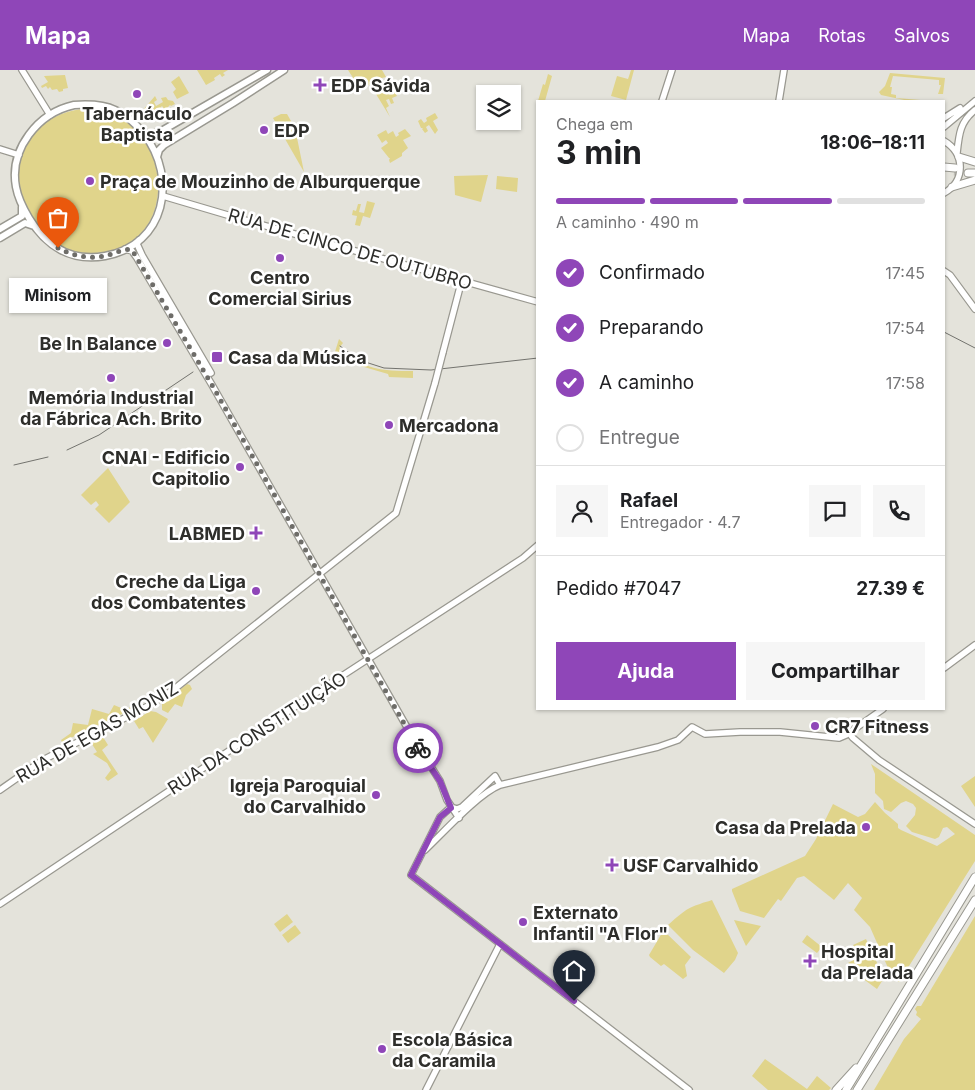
<!DOCTYPE html>
<html lang="pt">
<head>
<meta charset="utf-8">
<style>
	:root { --surface:#fff; --page:#f6f6f6; --text:#202124; --muted:#757577; --line:#e0e0e0; --accent:#8f46b8 }
	body { margin:0; font-family:Inter,sans-serif; background:var(--page); color:var(--text); height:100vh; display:flex; flex-direction:column; font-size:19px; white-space:nowrap }
	* { box-sizing:border-box; margin:0 }
	p { font-size:16px; color:var(--muted) }
	.icon { flex:none; width:28px; height:28px; fill:none; stroke:currentColor; stroke-width:2; stroke-linecap:round; stroke-linejoin:round }
	.map { position:relative; flex:1; overflow:hidden }
	.side { position:absolute; left:536px; top:30px; width:409px; height:610px; display:flex; flex-direction:column; background:var(--surface); border-radius:0px; box-shadow:0 1px 4px #0004 }
	.side>* { flex:none }
	.buttons { position:absolute; left:476px; top:15px; display:grid; gap:10px }
	.buttons a { display:grid; place-items:center; width:45px; height:45px; border-radius:0px; background:var(--surface); box-shadow:0 1px 4px #0004; font-size:25px }
	.pin { position:absolute; display:grid; place-items:center; width:42px; height:42px; color:#fff; margin:-51px -21px; border-radius:50% 50% 50% 0; rotate:-45deg; box-shadow:0 0 5px #0007 }
	.pin .icon { rotate:45deg }
	.courier { position:absolute; display:grid; place-items:center; width:50px; height:50px; margin:-25px; border:4px solid #8f46b8; border-radius:50%; background:#fff; color:#222; box-shadow:0 1px 6px #0007 }
	.bubble { position:absolute; height:35px; border-radius:0px; background:var(--surface); box-shadow:0 1px 4px #0004; font-size:16px; font-weight:700; line-height:35px; text-align:center }
	.overview em { font-style:normal; font-weight:700 }
	.overview div { display:flex; flex-direction:column-reverse }
	.overview { display:flex; align-items:center; justify-content:space-between; height:85px; padding:0 20px }
	h1 { font-size:32px; font-weight:700; line-height:38px }
	.bar { display:grid; grid-template-columns:repeat(4,1fr); gap:8px 5px; align-content:center; height:60px; padding:0 20px }
	.bar i { height:6px; border-radius:4px; background:var(--line) }
	.bar .active { background:var(--accent) }
	.bar p { grid-column:span 4 }
	.line { display:flex; align-items:center; gap:12px; padding:0 20px; border-top:1px solid var(--line) }
	.line div { flex:1 }
	.round { display:grid; place-items:center; flex:none; width:52px; height:52px; border-radius:0px; background:var(--page) }
	ol { padding:0 20px; list-style:none }
	li { display:flex; align-items:center; gap:15px; height:55px }
	li p { margin-inline-start:auto }
	li .icon { padding:5px; border-radius:50%; background:var(--accent); color:#fff; stroke-width:4 }
	li:last-child { color:var(--muted) }
	li i { width:28px; height:28px; border:2px solid var(--line); border-radius:50% }
	.cta { display:flex; gap:10px; margin-top:auto; padding:10px 20px }
	.cta a { flex:1; height:58px; border-radius:0px; background:var(--accent); color:#fff; font-size:20px; font-weight:700; line-height:58px; text-align:center }
	.cta a+a { background:var(--page); color:var(--text) }
	header { display:flex; align-items:center; gap:30px; box-sizing:border-box; height:70px; padding:0 25px; background:var(--accent); color:#fff }
	header strong { font-size:24px }
	nav { display:flex; gap:28px; margin-inline-start:auto; font-size:18px }
	.map>svg:first-child { display:block }
</style>
</head>
<body>
<header>
<strong>Mapa</strong>
<nav><a>Mapa</a><a>Rotas</a><a>Salvos</a></nav>
</header>
<div class="map">
<svg width="975" height="1020" viewBox="0 0 975 1020">
	<rect width="100%" height="100%" fill="#e4e3db"/>
	<!-- green -->
	<path fill="#e0d48b" d="M197 0H228L223 3 225 5 222 7 220 4 214 8 215 10 206 15Z
		M348 0H382L386 7 374 10 375 13 359 17Z
		M631 0H634L626 30 611 26 617 6 628 9Z
		M890 3 945 8 943 24H938L941 15H939V10L893 6 890 17H892L891 24 896 25V28L933 31H909L881 25 879 22 885 16Z
		M548 4 552 6 545 31H538L543 14 545 15Z
		M65 5 68 18 63 19V21L59 22 57 19 52 20 50 17 48 19 46 16 42 18 41 16 48 12 44 6Z
		M179 6 189 23 177 29 173 22 176 19 171 12Z
		M385 11 386 13 389 11 397 26 392 28 394 33 391 34 389 29 386 30 389 36 386 38 390 47 376 24 381 21 378 17 381 15 380 12Z
		M155 26 157 30 154 32 156 36 163 32 161 28 166 27 168 30 173 31 175 34 171 36 170 35 165 40 162 36 161 37 162 39 157 43 158 44 153 47 150 44 147 47 145 46 147 44 143 40Z
		M82 39C88 40 95 39 101 40 174 55 182 179 96 183 83 184 66 181 55 176 46 171 41 161 35 153 2 105 21 47 82 39Z
		M435 43 438 48 433 51 438 60 435 64 429 55 426 57 428 61 425 63 422 59 423 58H421L418 51 421 49 424 53 427 51 426 48Z
		M281 44H287L295 58 304 102 273 48Z
		M405 59 411 66 403 70 408 78 402 83V86L390 93 389 90 390 88H389L381 78 388 73 386 70 382 73 377 65 386 60 388 64 393 61 396 67 399 65 398 63Z
		M488 105 481 132 455 125 454 106Z
		M497 106 518 108 517 122 496 119Z
		M367 131 375 133 370 148 363 146 360 156 355 155 357 146 352 145 353 140 356 141 358 134H361L359 142 364 143Z
		M339 269 343 273 339 278C365 300 381 301 413 301V308L389 307 388 304 347 292 344 293 338 291 334 285Z
		M108 398 130 432 109 453 95 439 99 435 96 431 91 435 81 425Z
		M187 614 190 615 192 619 186 625 182 637 175 634 168 643 162 640V634Z
		M135 634 137 636 135 638 62 672 61 670 71 663 73 653 88 655 92 639 109 644 114 635 126 640Z
		M150 641 156 642 168 649 153 673 143 657 139 659 134 651Z
		M99 667H103L108 675 102 680 118 704 108 711 105 708 111 700 107 693 93 684 97 682 90 671Z
		M871 694 975 765V791L899 912 892 907 870 857 854 840 862 828 848 813 834 830 804 806 797 808 781 831 778 829 764 848 740 841 732 821V819L805 786 816 769 833 734 858 747 865 744 875 732 885 743 898 754V758L901 760 937 776 955 764 947 757 943 758 939 767 935 769 912 762 906 756 915 745 916 738 913 734 906 731 901 733 891 742 884 739 883 731 875 723V704Z
		M975 706V737L961 716Z
		M712 830 738 883 735 890 724 903 693 880 668 855C677 847 687 837 700 834 704 832 707 832 712 830Z
		M287 844 293 852 280 862 274 854Z
		M975 846V1020H874L904 969 921 949 916 945 917 942 915 939 917 936H921Z
		M734 850 761 856 746 876Z
		M295 855 301 863 288 873 282 865Z
		M665 862 691 887 685 895 687 906 683 909 664 894 661 896 650 887 649 885 662 863Z
		M807 865 822 877 817 883 802 872Z
		M866 869 884 908 877 919 851 900 852 896 848 893 863 885 860 878 856 880 853 875Z
		M765 989 807 1019 817 1006 831 1018 829 1020H768L752 1006Z"/>
	<g fill="none" stroke-linecap="round" stroke-linejoin="round">
		<!-- highway-tunnel -->
		<path stroke="#c0bfb8" stroke-width="7" stroke-dasharray="7 3.5" stroke-linecap="butt" d="M954 102 968 103"/>
		<defs>
			<path id="secondary" d="M22 0 50 45
				M662 31 672 0
				M779 31 784 0
				M944 48 960 38
				M944 57 975 31
				M944 71C965 83 966 111 944 123
				M0 79 19 85
				M957 83C959 64 960 52 975 40
				M163 126 241 149 538 232
				M139 170 137 174 142 185 211 303
				M125 179 132 181 137 188 212 315 416 673 440 711 447 730 459 748
				M944 201 950 205 975 239
				M443 282 460 217V210
				M944 598 975 575
				M849 663 853 668 879 690 975 754
				M500 715 495 706 462 737 457 739 451 737 440 747 411 805 689 1020
				M0 720 43 690 148 636 173 620 396 443 435 313
				M425 780C444 762 478 724 500 715L658 677 678 670 692 657 705 664 740 662H780L839 668 846 665 883 639
				M0 834 302 632 523 488 538 475
				M426 1020 500 874"/>
			<path id="primary" d="M74 35C88 34 103 34 115 40 127 45 136 54 144 64 178 108 166 175 105 186 71 192 46 176 29 148 23 138 18 128 16 117 9 79 38 43 74 35Z
				M143 62 149 64 158 63 267 0
				M157 87 159 80 164 75 233 33 284 0
				M0 159 22 146V137
				M0 168 25 153 34 156"/>
			<path id="highway" d="M959 87 975 92
				M944 97 955 98
				M968 103H975
				M952 117 975 110
				M836 1020 856 998
				M846 1020 975 807
				M857 1020 975 830"/>
		</defs>
		<!-- secondary casing -->
		<use href="#secondary" stroke="#999890" stroke-width="8"/>
		<!-- primary casing -->
		<use href="#primary" stroke="#999890" stroke-width="9"/>
		<!-- highway casing -->
		<use href="#highway" stroke="#999890" stroke-width="9"/>
		<!-- secondary -->
		<use href="#secondary" stroke="#fff" stroke-width="5.5"/>
		<!-- primary -->
		<use href="#primary" stroke="#fff" stroke-width="6"/>
		<!-- highway -->
		<use href="#highway" stroke="#fff" stroke-width="7"/>
		<!-- tram -->
		<path stroke="#73736e" stroke-width="1" d="M944 262 975 278
			M340 276 359 290 384 298 431 300 538 288
			M67 380 99 365 193 302
			M14 395 48 387"/>
		<defs>
			<path id="secondary-bridge" d="M435 313 443 282"/>
		</defs>
		<!-- secondary-bridge casing -->
		<use href="#secondary-bridge" stroke="#999890" stroke-width="8" stroke-linecap="butt"/>
		<!-- secondary-bridge -->
		<use href="#secondary-bridge" stroke="#fff" stroke-width="5.5"/>
	</g>
	<g fill="none" stroke-linecap="round" stroke-linejoin="round">
		<!-- done -->
		<path stroke="#6e6d69" stroke-width="5" stroke-dasharray="0 9" d="M58 178C73 186 89 189 105 186 114 184 123 178 132 180L212 315 418 678"/>
		<!-- route -->
		<path stroke="#8f46b8" stroke-width="6" d="M418 678 440 711 451 738 440 747 411 805 574 931"/>
	</g>
	<!-- markers -->
	<g fill="#8f46b8" stroke="#fff" stroke-width="2">
		<path d="M317.5 7.5h5v5h5v5h-5v5h-5v-5h-5v-5h5z"/>
		<circle cx="137" cy="24" r="5"/>
		<circle cx="264" cy="60" r="5"/>
		<circle cx="90" cy="111" r="5"/>
		<circle cx="280" cy="188" r="5"/>
		<circle cx="167" cy="273" r="5"/>
		<rect x="211" y="281" width="12" height="12" rx="2.5"/>
		<circle cx="111" cy="308" r="5"/>
		<circle cx="389" cy="355" r="5"/>
		<circle cx="240" cy="397" r="5"/>
		<path d="M253.5 455.5h5v5h5v5h-5v5h-5v-5h-5v-5h5z"/>
		<circle cx="256" cy="521" r="5"/>
		<circle cx="815" cy="656" r="5"/>
		<circle cx="376" cy="725" r="5"/>
		<circle cx="866" cy="757" r="5"/>
		<path d="M609.5 787.5h5v5h5v5h-5v5h-5v-5h-5v-5h5z"/>
		<circle cx="523" cy="852" r="5"/>
		<path d="M807.5 883.5h5v5h5v5h-5v5h-5v-5h-5v-5h5z"/>
		<circle cx="382" cy="979" r="5"/>
	</g>
	<g text-anchor="middle" dominant-baseline="central" stroke-width="5" stroke-linejoin="round" paint-order="stroke">
		<!-- poi labels -->
		<g font-size="18" font-weight="bold" fill="#2e2e2b" stroke="#fff" text-anchor="start">
			<text x="331" y="15">EDP Sávida</text>
			<text x="137" y="43" text-anchor="middle">Tabernáculo<tspan x="137" dy="21">Baptista</tspan></text>
			<text x="274" y="60">EDP</text>
			<text x="100" y="111">Praça de Mouzinho de Alburquerque</text>
			<text x="280" y="207" text-anchor="middle">Centro<tspan x="280" dy="21">Comercial Sirius</tspan></text>
			<text x="157" y="273" text-anchor="end">Be In Balance</text>
			<text x="228" y="287">Casa da Música</text>
			<text x="111" y="327" text-anchor="middle">Memória Industrial<tspan x="111" dy="21">da Fábrica Ach. Brito</tspan></text>
			<text x="399" y="355">Mercadona</text>
			<text x="230" y="387" text-anchor="end">CNAI - Edificio<tspan x="230" dy="21">Capitolio</tspan></text>
			<text x="245" y="463" text-anchor="end">LABMED</text>
			<text x="246" y="511" text-anchor="end">Creche da Liga<tspan x="246" dy="21">dos Combatentes</tspan></text>
			<text x="825" y="656">CR7 Fitness</text>
			<text x="366" y="715" text-anchor="end">Igreja Paroquial<tspan x="366" dy="21">do Carvalhido</tspan></text>
			<text x="856" y="757" text-anchor="end">Casa da Prelada</text>
			<text x="623" y="795">USF Carvalhido</text>
			<text x="533" y="842">Externato<tspan x="533" dy="21">Infantil "A Flor"</tspan></text>
			<text x="821" y="881">Hospital<tspan x="821" dy="21">da Prelada</tspan></text>
			<text x="392" y="969">Escola Básica<tspan x="392" dy="21">da Caramila</tspan></text>
		</g>
		<!-- street labels -->
		<g font-size="18" fill="#2e2e2b" stroke="#fff">
			<text transform="translate(350 179) rotate(16)">RUA DE CINCO DE OUTUBRO</text>
			<text transform="translate(97 662) rotate(-30)">RUA DE EGAS MONIZ</text>
			<text transform="translate(257 663) rotate(-33)">RUA DA CONSTITUIÇÃO</text>
		</g>
	</g>
</svg>
<div class="buttons">
<a><svg class="icon" aria-label="layers" viewBox="0 0 24 24"><path d="M12 4l9 5-9 5-9-5zM3 14l9 5 9-5"/></svg></a>
</div>
<div class="pin" style="left:58px;top:178px;background:#ea580c"><svg class="icon" aria-label="bag" viewBox="0 0 24 24"><path d="M5 8h14l-1 12H6zM9 8a3 3 0 0 1 6 0"/></svg></div>
<div class="pin" style="left:574px;top:931px;background:#1f2937"><svg class="icon" aria-label="home" viewBox="0 0 24 24"><path d="M3 11l9-7 9 7M6 9v11h12V9"/></svg></div>
<div class="courier" style="left:418px;top:678px"><svg class="icon" aria-label="bike" viewBox="0 0 24 24"><circle cx="6" cy="16" r="4"/><circle cx="18" cy="16" r="4"/><path d="M6 16l4-8h5l3 8M10 8l3 8H6M13 5h3"/></svg></div>
<div class="bubble" style="left:9px;top:208px;width:98px">Minisom</div>
<section class="side">
<div class="overview"><div><h1>3 min</h1><p>Chega em</p></div><em>18:06–18:11</em></div>
<div class="bar"><i class="active"></i><i class="active"></i><i class="active"></i><i></i><p>A caminho · 490 m</p></div>
<ol>
<li><svg class="icon" aria-label="check" viewBox="0 0 24 24"><path d="M5 12l5 5 9-10"/></svg>Confirmado<p>17:45</p></li>
<li><svg class="icon" aria-label="check" viewBox="0 0 24 24"><path d="M5 12l5 5 9-10"/></svg>Preparando<p>17:54</p></li>
<li><svg class="icon" aria-label="check" viewBox="0 0 24 24"><path d="M5 12l5 5 9-10"/></svg>A caminho<p>17:58</p></li>
<li><i></i>Entregue</li>
</ol>
<div class="line" style="height:90px"><a class="round"><svg class="icon" aria-label="person" viewBox="0 0 24 24"><circle cx="12" cy="8" r="4"/><path d="M4 21q1-7 8-7t8 7"/></svg></a><div><b>Rafael</b><p>Entregador · 4.7</p></div><a class="round"><svg class="icon" aria-label="chat" viewBox="0 0 24 24"><path d="M4 5h16v11H9l-5 4z"/></svg></a><a class="round"><svg class="icon" aria-label="phone" viewBox="0 0 24 24"><path d="M5 4h4l2 5-3 2q2 4 5 5l2-3 5 2v4C11 20 4 13 5 4z"/></svg></a></div>
<div class="line" style="height:65px"><div>Pedido #7047</div><b>27.39 €</b></div>
<div class="cta"><a>Ajuda</a><a>Compartilhar</a></div>
</section>
</div>
</body>
</html>
